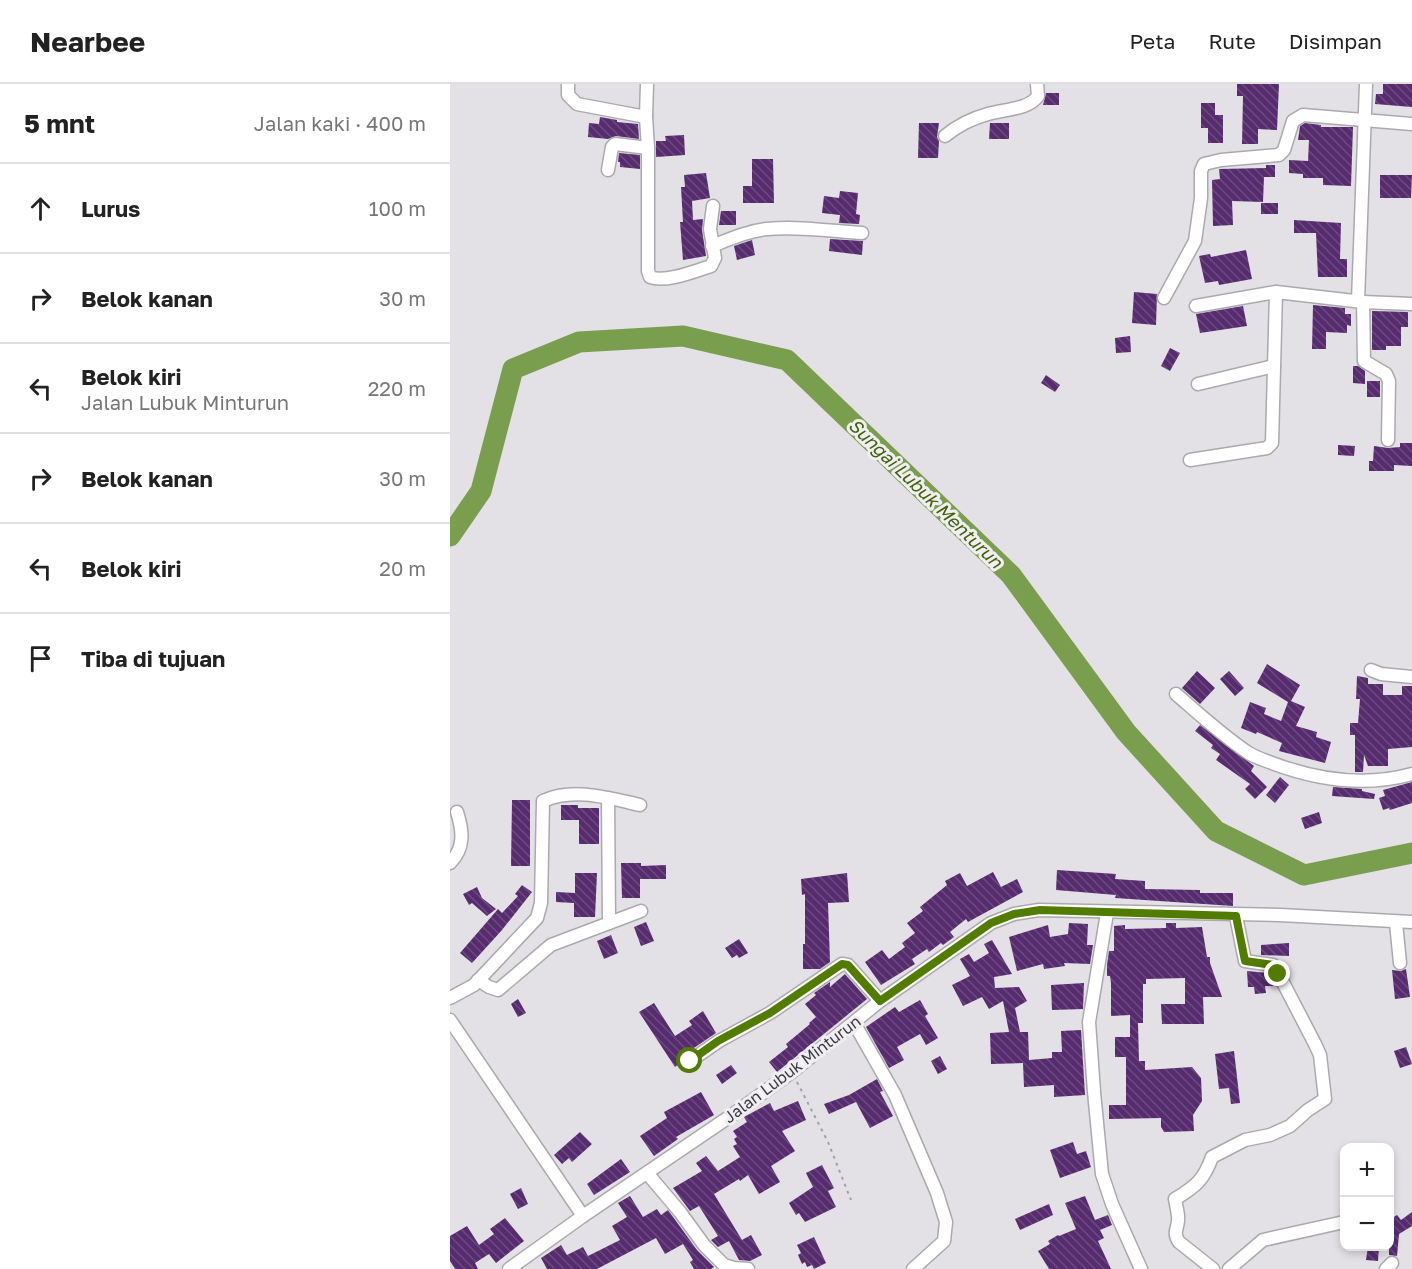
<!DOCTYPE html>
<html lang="id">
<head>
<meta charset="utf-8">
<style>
  body { margin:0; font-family:"Golos Text",sans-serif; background:#f2f2f2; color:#222 }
  .controls { position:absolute; right:18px; bottom:18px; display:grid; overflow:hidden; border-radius:12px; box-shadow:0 3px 9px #0003 }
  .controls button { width:54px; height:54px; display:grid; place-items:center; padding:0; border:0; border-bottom:2px solid #e0e0e0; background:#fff; color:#222; font:30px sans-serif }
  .stop { position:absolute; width:18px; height:18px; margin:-14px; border:4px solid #517c00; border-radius:50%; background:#fff }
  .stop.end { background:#517c00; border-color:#fff; box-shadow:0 2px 6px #0008 }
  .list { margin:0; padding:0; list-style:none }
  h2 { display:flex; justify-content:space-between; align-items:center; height:78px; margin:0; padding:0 24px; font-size:26px }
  h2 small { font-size:20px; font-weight:400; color:#767676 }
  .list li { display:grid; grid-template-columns:39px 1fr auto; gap:18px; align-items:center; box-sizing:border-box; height:90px; padding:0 24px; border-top:2px solid #e0e0e0 }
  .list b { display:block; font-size:22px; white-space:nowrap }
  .list p { margin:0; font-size:20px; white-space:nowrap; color:#767676 }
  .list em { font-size:20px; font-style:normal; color:#767676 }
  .icon { flex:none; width:33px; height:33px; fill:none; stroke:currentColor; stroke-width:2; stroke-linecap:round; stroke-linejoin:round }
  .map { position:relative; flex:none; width:962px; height:1185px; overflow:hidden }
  header { display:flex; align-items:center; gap:36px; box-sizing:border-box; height:84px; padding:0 30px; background:#fff; border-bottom:2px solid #e0e0e0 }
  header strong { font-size:28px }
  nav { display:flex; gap:33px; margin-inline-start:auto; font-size:21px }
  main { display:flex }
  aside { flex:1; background:#fff }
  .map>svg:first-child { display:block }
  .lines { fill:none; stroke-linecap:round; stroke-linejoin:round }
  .river { stroke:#799e4d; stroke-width:21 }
  .building { fill:url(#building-back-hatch) }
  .minor-casing { stroke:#aca9ae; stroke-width:15 }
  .path { stroke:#a3a1a6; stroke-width:2; stroke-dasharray:3 4.5; stroke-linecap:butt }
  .minor { stroke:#fff; stroke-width:12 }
  .route { stroke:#517c00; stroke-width:8 }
  .labels { text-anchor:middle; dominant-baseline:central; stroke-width:6; stroke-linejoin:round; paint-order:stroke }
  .street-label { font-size:16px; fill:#3c3b3d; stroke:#f0edf3 }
  .water-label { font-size:18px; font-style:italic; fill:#406206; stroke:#f0edf3 }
</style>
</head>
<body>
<header>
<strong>Nearbee</strong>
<nav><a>Peta</a><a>Rute</a><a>Disimpan</a></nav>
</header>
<main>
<aside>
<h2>5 mnt<small>Jalan kaki · 400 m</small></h2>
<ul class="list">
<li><svg class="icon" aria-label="ahead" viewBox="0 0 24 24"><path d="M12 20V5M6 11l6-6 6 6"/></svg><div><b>Lurus</b></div><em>100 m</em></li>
<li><svg class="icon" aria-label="right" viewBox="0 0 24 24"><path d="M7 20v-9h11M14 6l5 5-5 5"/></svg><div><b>Belok kanan</b></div><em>30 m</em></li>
<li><svg class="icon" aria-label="left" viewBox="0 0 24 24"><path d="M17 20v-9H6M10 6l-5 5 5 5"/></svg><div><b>Belok kiri</b><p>Jalan Lubuk Minturun</p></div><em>220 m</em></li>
<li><svg class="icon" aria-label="right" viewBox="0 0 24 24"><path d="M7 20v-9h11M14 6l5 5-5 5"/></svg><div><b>Belok kanan</b></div><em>30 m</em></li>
<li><svg class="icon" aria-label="left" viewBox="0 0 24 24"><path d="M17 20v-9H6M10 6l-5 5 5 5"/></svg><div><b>Belok kiri</b></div><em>20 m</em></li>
<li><svg class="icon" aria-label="arrive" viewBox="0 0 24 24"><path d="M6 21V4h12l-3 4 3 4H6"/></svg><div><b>Tiba di tujuan</b></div></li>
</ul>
</aside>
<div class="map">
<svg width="962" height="1185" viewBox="0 0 962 1185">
  <defs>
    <pattern id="building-back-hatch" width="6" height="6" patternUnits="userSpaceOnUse" patternTransform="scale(1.5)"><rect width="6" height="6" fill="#562c6f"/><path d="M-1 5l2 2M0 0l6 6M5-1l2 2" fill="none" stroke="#6c4a80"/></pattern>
  </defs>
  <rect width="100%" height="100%" fill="#e3e0e6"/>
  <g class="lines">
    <polyline class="river" points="0,452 31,407 63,285 129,258 233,252 337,276 561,491 676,648 766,747 854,791 962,769"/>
  </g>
  <g class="building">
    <polygon points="787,0 829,0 827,46 808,45 808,60 792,60 793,12 787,12"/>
    <polygon points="933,0 962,0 962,23 925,20 926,10 933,10"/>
    <polygon points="596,9 609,9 609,21 593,21"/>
    <polygon points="751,19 765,19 765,31 773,31 773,59 758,59 758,44 751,44"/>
    <polygon points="150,33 167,36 167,38 188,40 189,55 166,52 158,55 138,53 139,39 149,40"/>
    <polygon points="469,39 489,39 487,53 489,57 488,74 468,74"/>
    <polygon points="540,39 559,39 559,55 539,55"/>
    <polygon points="855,39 871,41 871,43 903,43 901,102 873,101 873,94 853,94 853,90 839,89 839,76 858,77 859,56 848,56 850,42"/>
    <polygon points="234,51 235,71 206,73 206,57 216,57 215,52"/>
    <polygon points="169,69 190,71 190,85 170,83 170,78 168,78"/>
    <polygon points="302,75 323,75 324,119 293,119 293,102 302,102"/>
    <polygon points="816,81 825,81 825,93 814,93 813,118 782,117 783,141 763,142 762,96 770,95 769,85 816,84"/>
    <polygon points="256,89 260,114 242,117 243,136 253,135 252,146 256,172 233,176 230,138 233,138 231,103 235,103 234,91"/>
    <polygon points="930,91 962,91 961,114 930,114"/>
    <polygon points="390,107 408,109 406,130 410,131 409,140 389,139 390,131 372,129 374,112 389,114"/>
    <rect x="811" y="119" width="17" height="11"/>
    <polygon points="271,127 286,127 286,141 269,141"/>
    <polygon points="844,136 891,139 890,175 897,175 897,193 868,193 866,149 844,149"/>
    <polygon points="380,155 413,157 412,171 379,167"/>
    <polygon points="302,156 305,171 287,176 284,162"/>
    <polygon points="796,166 802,195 769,201 768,197 755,199 749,172 760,170 761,173"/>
    <polygon points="684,208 707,210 706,241 682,239"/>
    <polygon points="863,221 895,224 895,230 901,230 901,242 897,241 897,249 876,248 876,265 862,265"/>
    <polygon points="793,222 797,242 750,249 746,230"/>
    <polygon points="922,227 958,228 958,243 951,243 951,262 936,262 936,266 922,266"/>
    <polygon points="680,252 681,268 666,269 665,254"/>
    <polygon points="720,264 730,269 720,287 711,282"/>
    <polygon points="903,282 908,282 915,287 915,300 903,299"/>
    <polygon points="596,291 610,301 605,308 591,299"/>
    <rect x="917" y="297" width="13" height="16"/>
    <polygon points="950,359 962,359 962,382 944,381 944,387 919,387 919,377 923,377 924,362 938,364 950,363"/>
    <polygon points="888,361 905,362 904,372 888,371"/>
    <polygon points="817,580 850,601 841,617 855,623 846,642 867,648 866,653 881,658 875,679 829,667 832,659 807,648 806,650 791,644 800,618 816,624 814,630 831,637 838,618 807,599"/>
    <polygon points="747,587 765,604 750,620 732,604"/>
    <polygon points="779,587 794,604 785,612 770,595"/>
    <polygon points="907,592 918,594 918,600 933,600 933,611 952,611 952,602 962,602 962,663 938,665 938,682 918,682 914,671 913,688 905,688 905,651 900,651 900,639 908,639 910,615 906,615"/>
    <polygon points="750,641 804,682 801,687 817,703 805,715 795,705 800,700 766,676 770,670 761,664 763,661 745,647"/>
    <polygon points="830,693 839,701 825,719 816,711"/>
    <polygon points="962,698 962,719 940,726 939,724 933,726 929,714 935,712 933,706"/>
    <polygon points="883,703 912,705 912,707 925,710 924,715 882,712"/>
    <polygon points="62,716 80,716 80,782 61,782"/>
    <polygon points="111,721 128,721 128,724 149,724 149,760 129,760 129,736 111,736"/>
    <polygon points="869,728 872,739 855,745 851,734"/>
    <polygon points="171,779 191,779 191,782 216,781 216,795 190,795 190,814 172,814"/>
    <polygon points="607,786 666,790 665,795 695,797 695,805 750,806 750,809 783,809 783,822 665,814 666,811 606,806"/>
    <polygon points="543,788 551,803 567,795 573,808 518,838 516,835 500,848 504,853 493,861 491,859 479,868 477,865 462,875 465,880 431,901 415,878 432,866 439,875 455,863 452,859 465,849 457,839 473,827 470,823 497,801 495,797 510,789 517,802"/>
    <polygon points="125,789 147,789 145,833 124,833 124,819 106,818 106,808 125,809"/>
    <polygon points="397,789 399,818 378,819 380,878 370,885 353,885 353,860 355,860 355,810 352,811 351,795"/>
    <polygon points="72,801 82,808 52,846 22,879 10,869 48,825 52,829 68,812 65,810"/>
    <polygon points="27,803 32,814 46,825 37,832 22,819 19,821 13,810"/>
    <polygon points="196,838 204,857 191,862 184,843"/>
    <polygon points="619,839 638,840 637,861 643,861 640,880 614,879 615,882 594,885 593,880 567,887 559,853 598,841 600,853 618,850"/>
    <polygon points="716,839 726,839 726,844 752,843 757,873 760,873 760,879 772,913 753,913 754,940 712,940 711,920 735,920 735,894 696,895 696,900 693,900 693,939 688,939 689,977 695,977 695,986 742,983 751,994 752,1017 743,1031 744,1047 714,1048 711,1043 711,1034 659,1035 659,1021 676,1021 676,973 665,973 665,953 680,953 680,931 661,932 661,899 660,892 657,892 657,881 659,867 664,867 664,842 675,841 675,845 716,844"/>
    <polygon points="161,851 168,869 154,875 147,857"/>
    <polygon points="289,855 298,869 289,874 287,871 282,874 275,864"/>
    <polygon points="542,856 562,890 544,893 545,904 569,903 577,917 565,924 570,948 578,948 579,976 602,974 602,968 612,968 611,947 631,946 635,1011 604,1013 604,1001 574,1003 573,979 541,980 540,949 559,948 553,917 539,925 532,913 513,922 502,901 520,892 510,875 519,870 524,878 539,869 534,860"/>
    <polygon points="839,859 839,872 811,871 811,861"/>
    <polygon points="956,885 960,913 945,915 942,886 951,887"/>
    <polygon points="797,887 819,889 824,902 815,902 816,909 805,910 804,903 798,903"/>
    <polygon points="395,890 417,915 327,988 319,978 338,963 336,960 360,940 359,939 366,933 355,920 366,911 364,909 380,898 380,903"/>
    <polygon points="634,899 633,925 602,926 601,901"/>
    <polygon points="68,915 76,929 68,933 61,920"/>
    <polygon points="470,916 478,930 475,932 488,954 476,961 470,950 447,963 454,976 439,984 416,943 445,923 449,928"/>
    <polygon points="204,919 225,952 242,941 239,937 253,927 266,949 235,970 232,978 225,983 189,928"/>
    <polygon points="956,963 962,980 950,984 944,967"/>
    <polygon points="784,967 790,1019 781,1020 779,1004 769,1005 765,970"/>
    <polygon points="490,972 497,985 488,990 481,977"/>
    <polygon points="281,981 287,989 272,1000 266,991"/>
    <polygon points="427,995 433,1007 430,1008 443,1032 420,1044 406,1018 379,1030 374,1020 399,1011"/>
    <polygon points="251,1008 264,1031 226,1053 228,1055 204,1072 190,1052 217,1034 214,1028"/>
    <polygon points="348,1017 356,1036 332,1047 345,1067 321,1082 330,1098 309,1110 298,1091 290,1097 289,1095 264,1110 292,1156 301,1151 312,1171 300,1177 289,1176 279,1157 268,1163 261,1156 268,1152 249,1122 240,1127 223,1104 252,1087 246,1079 256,1072 268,1087 290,1073 283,1062 287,1060 284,1055 287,1053 283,1047 297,1038 294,1033 320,1019 324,1027"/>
    <polygon points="130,1048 142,1060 122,1078 119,1074 112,1080 104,1071"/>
    <polygon points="623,1058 627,1070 636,1067 641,1083 610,1094 600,1066"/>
    <polygon points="171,1075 180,1088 144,1111 137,1100"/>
    <polygon points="372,1081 384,1104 378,1107 386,1123 355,1138 349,1129 346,1131 339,1119 363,1103 356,1089"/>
    <polygon points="71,1104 78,1120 68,1125 60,1110"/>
    <polygon points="180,1112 193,1133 207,1125 211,1131 218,1126 247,1166 264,1183 261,1185 244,1185 240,1178 243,1176 233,1160 215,1170 206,1154 147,1185 97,1185 91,1174 111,1161 117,1171 133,1163 138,1172 170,1156 162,1142 177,1133 168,1119"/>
    <polygon points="635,1112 645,1136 658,1131 662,1141 650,1146 654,1154 648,1157 661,1185 599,1185 588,1167 600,1160 598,1157 608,1151 609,1152 626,1145 615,1119"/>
    <polygon points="599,1120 603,1131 570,1146 565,1135"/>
    <polygon points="962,1128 962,1142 949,1150 947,1172 939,1171 939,1136 947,1131 951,1136"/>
    <polygon points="55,1134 74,1157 46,1179 39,1170 25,1179 28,1185 5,1185 0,1177 0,1152 17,1142 29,1161 44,1150 40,1145"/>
    <polygon points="364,1153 376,1179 364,1185 362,1181 357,1183 355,1178 352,1180 348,1171 351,1169 347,1161"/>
    <polygon points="918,1162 929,1162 928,1177 916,1176"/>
  </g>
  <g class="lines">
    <g class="minor-casing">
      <g id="minor">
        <polyline points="118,0 118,11 127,20 196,33 197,0"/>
        <path d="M196 33 198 64V187L200 193C216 199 245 187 261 182L265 174 260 145 263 122"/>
        <path d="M495 52C507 42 523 34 538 30 554 25 578 26 588 12L587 0"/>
        <polyline points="158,86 162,63 165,60 198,64"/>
        <path d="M262 162C280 155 298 147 317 145 348 142 381 147 412 149"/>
        <polyline points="714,214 745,157 751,114 751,87 754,80 771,76 829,71 834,66 843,37 853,31 962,40"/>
        <polyline points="908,217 916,0"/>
        <polyline points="746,222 826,208 913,218"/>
        <polyline points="748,300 824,282"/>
        <polyline points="938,356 939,297 936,290 914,277 913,218 962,220"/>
        <polyline points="740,376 817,364 822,359 826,208"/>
        <polyline points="921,586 931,590 962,593"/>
        <path d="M726 610C749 630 772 651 797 668 804 673 814 676 822 679 867 696 915 703 962 690"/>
        <polyline points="158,714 159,839"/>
        <path d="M0 779C15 764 13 747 7 728"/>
        <polyline points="657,829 639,938 644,1008 652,1090 662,1120 691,1185"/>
        <polyline points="946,839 950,879"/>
        <polyline points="28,896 39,903 48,906 101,861 191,827"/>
        <path d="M0 914 24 901 87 834 91 819 93 717C123 703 159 714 190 721"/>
        <polyline points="0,936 133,1132"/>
        <polyline points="404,939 445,1011 487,1109 496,1138 494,1157 463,1185"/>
        <polyline points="240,977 269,957 320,929 392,880 398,881 430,917"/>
        <polyline points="197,1089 230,1128 254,1161 274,1181 284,1184 298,1185"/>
        <polyline points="59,1185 133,1132 282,1031 342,988 430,917 541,839 564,830 589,826 830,831 962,838"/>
        <path d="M763 1185 729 1158C723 1149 727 1146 728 1137 729 1131 726 1122 725 1115 745 1103 754 1096 762 1073L795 1056 820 1051 840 1042 858 1026 875 1015 870 971 865 960 825 883 823 881 795 877 786 832"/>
        <polyline points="779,1185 813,1156 894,1138"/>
        <polyline points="936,1185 942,1179"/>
      </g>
    </g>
    <polyline class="path" points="347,998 378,1058 401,1116"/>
    <use href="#minor" class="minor"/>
  </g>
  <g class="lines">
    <polyline class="route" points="240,977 268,957 320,929 392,880 398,881 430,917 541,839 564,830 590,826 786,832 795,877 823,881 828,890"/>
  </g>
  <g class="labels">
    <g class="street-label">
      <text transform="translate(342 985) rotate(-37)">Jalan Lubuk Minturun</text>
    </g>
    <g class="water-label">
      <text transform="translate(476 409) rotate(44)">Sungai Lubuk Menturun</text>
    </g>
  </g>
</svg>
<div class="controls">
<button>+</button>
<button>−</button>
</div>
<div class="stop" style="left:240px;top:977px"></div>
<div class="stop end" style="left:828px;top:890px"></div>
</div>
</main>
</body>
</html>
